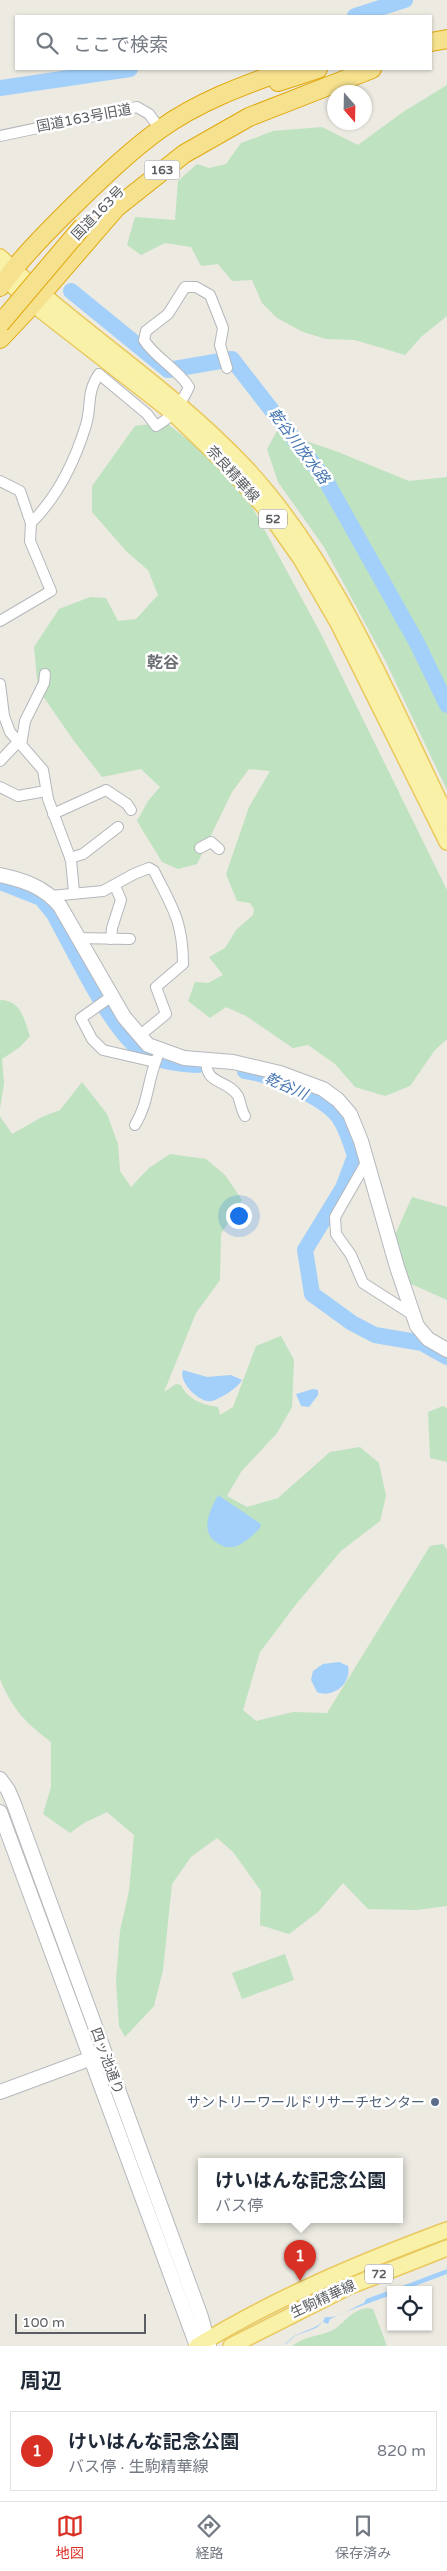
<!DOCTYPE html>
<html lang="ja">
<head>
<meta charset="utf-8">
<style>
  body { margin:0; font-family:"Varela Round","Noto Sans JP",sans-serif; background:#f2f2f3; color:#1f2937 }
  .controls { position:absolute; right:15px; bottom:15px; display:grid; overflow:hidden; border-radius:0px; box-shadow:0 1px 4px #0004 }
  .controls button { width:45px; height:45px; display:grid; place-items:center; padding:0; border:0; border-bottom:1px solid #e0e1e3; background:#fff; color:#1f2937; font:25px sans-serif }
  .compass { position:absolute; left:327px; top:85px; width:45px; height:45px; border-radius:50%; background:#fff; box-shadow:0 1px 4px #0004; rotate:160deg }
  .scale { position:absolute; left:15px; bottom:12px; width:131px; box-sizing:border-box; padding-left:5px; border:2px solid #5a5d61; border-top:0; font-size:14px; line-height:18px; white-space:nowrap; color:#5a5d61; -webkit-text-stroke:4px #fff; paint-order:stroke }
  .you { position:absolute; left:238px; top:1215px; width:18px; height:18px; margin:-12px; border:4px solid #fff; border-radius:50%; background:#1a73e8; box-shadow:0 0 0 8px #1a73e833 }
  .badge { display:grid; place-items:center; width:32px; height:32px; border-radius:50%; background:#d93025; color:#fff; font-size:16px; font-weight:700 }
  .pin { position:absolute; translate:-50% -41px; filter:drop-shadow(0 1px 2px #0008) }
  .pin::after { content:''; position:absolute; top:26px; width:18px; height:15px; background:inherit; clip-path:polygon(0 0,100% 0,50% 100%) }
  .popup { position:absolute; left:198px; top:2158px; width:205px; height:65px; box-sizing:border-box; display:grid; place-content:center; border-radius:0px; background:#fff; filter:drop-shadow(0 1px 4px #0005); font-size:16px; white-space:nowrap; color:#747a83 }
  .popup b { font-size:19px; color:#1f2937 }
  .popup::after { content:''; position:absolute; left:50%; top:100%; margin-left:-10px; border:10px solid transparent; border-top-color:#fff }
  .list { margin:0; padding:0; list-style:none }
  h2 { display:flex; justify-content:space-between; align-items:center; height:65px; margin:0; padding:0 20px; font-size:21px }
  h2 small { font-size:16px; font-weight:400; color:#747a83 }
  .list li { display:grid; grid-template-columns:32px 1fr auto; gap:15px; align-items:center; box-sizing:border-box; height:80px; margin:0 10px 10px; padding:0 10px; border:1px solid #e0e1e3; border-radius:0px }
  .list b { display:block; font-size:19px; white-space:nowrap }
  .list p { margin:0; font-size:16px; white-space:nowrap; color:#747a83 }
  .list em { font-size:16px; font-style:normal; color:#747a83 }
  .icon { flex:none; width:28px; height:28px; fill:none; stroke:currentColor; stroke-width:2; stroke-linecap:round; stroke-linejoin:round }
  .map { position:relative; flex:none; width:447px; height:2346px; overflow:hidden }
  .search { position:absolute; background:#fff; box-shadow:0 1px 4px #0004; left:15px; right:15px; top:15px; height:55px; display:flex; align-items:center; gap:12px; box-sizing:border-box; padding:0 18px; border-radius:0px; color:#747a83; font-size:19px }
  .sheet { height:155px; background:#fff }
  nav { display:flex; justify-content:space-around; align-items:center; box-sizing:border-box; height:70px; border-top:1px solid #e0e1e3; background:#fff; font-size:14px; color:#747a83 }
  nav a { display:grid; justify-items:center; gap:2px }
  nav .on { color:#d93025 }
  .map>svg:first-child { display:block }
  .green { fill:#bfe2c0 }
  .water { fill:#a3d0fa }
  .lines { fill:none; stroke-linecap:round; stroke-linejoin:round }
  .river { stroke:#a3d0fa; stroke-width:16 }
  .street-casing { stroke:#b4b7bb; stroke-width:12 }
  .secondary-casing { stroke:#b5b8bd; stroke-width:16 }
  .primary-casing { stroke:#e9c85d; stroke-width:18 }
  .highway-casing { stroke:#e0a80d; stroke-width:20 }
  .street { stroke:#fff; stroke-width:10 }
  .secondary { stroke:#fff; stroke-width:14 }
  .primary { stroke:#faf1a8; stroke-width:15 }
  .highway { stroke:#f6e18e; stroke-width:18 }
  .highway-bridge-casing { stroke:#e0a80d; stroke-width:20; stroke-linecap:butt }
  .highway-bridge { stroke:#f6e18e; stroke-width:18 }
  .service-dot { fill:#5c6f8a; stroke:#fff; stroke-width:2 }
  .labels { text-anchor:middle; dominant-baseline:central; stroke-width:5; stroke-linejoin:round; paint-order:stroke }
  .shield { fill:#fff; stroke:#8c8e90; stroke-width:1 }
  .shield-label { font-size:12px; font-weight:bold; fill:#5a5d61 }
  .street-label { font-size:14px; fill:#5a5d61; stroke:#fff }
  .service-label { font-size:14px; fill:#4e5e75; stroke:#fff; text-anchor:end }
  .water-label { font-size:15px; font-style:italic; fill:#4576b2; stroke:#fff }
  .quarter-label { font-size:16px; font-weight:bold; fill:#6b6f73; stroke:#fff }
</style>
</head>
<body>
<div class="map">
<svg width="447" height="2346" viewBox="0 0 447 2346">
  <rect width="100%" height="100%" fill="#eceae1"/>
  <g class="green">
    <polygon points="447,85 447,316 421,337 405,355 355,340 326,339 303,332 277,318 262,303 252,280 232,281 218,264 201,266 191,247 165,243 141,255 127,245 135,217 175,220 178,181 197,164 209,168 226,164 241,143 273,131 322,127 358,145 403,112"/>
    <polygon points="165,422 218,463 244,492 321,634 447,890 447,1039 435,1050 410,1086 385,1096 355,1087 335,1064 308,1045 293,1048 246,1016 226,1007 210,1018 188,1001 195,982 208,983 223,975 209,957 225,948 236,930 253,915 254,909 250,903 237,901 226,874 249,807 270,771 249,769 232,792 197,864 178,869 162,862 137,821 148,801 160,787 141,769 102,777 74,741 38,689 34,647 59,609 90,597 106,598 118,621 136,619 158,595 148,570 127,552 92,512 92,486 135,426"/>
    <polygon points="277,431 338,452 409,481 447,477 447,790 385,660 324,547 278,482 267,449"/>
    <path d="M0 1000C21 1000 24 1019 30 1036L20 1047 2 1059 4 1083 0 1109Z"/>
    <path d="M82 1082 107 1114 118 1144 120 1171 131 1187 149 1168 170 1154 206 1159 225 1175 242 1200 221 1234 220 1280 196 1313 164 1392 176 1384 181 1385C188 1400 203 1405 218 1407L220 1415 233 1407 256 1346 281 1336 294 1360 292 1407 277 1433 241 1472 227 1496 247 1507 278 1498 330 1452 360 1447 379 1463 386 1496 380 1521 341 1551 297 1603 260 1652 243 1710 256 1721 293 1712 327 1713 430 1546 443 1544 447 1550V1906L416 1910 368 1909 343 1883 318 1912 289 1934 260 1925 261 1891 233 1852 217 1838 191 1857 172 1884 163 1970 154 2006 125 2037 119 2026 116 1981 120 1931 129 1891 134 1835 107 1812 84 1823 70 1833 43 1814 51 1787V1742C26 1723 12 1709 0 1679V1116L12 1134 42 1117 60 1110Z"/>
    <polygon points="412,1197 447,1207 447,1300 409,1283 395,1235"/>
    <polygon points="443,1406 447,1408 447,1462 430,1458 428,1412"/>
    <polygon points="285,1954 294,1980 242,1999 232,1973"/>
    <path d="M367 2308 373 2309 387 2346H292C303 2337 319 2336 331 2331 344 2325 349 2311 367 2308Z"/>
  </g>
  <g class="water">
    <path d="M183 1370 207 1377 231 1375 242 1380C239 1387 220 1399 212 1401 200 1404 178 1382 183 1370Z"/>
    <polygon points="313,1389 318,1390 318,1395 309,1407 301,1406 296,1394"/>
    <path d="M218 1495 261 1524 260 1528C254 1534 247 1541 239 1545 234 1548 226 1548 221 1545 198 1534 209 1512 218 1495Z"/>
    <path d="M339 1662 348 1666C352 1683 333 1699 317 1692L311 1680 313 1671 323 1664Z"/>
    <polygon points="447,2269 447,2274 404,2290 392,2290"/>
    <path d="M391 2290V2295C369 2303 352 2309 330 2319L328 2324 323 2322 316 2328 295 2336 286 2344 270 2346 285 2344 294 2336 315 2327 323 2322 325 2317C340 2319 350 2308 364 2303L366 2299Z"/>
  </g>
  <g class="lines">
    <g class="river">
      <polyline points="355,16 405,0"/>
      <polyline points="0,88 130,69"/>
      <polyline points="71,291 168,370 232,359 325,479 417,643 447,705"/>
      <path d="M0 882 41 898 54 914C74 950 111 1031 143 1052 159 1062 180 1064 198 1065"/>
      <path d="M245 1071C270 1074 322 1096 338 1116 346 1127 351 1143 355 1156L343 1188 305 1250 312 1294 352 1323 375 1335 422 1343 447 1357"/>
    </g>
    <g class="street-casing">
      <g id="street">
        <polyline points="0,136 137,107 149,114 160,129"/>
        <polyline points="0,481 20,491 31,523 30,541 51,591 0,621"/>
        <path d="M31 523C57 497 75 461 86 425 92 405 86 393 99 374L147 414 156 426C172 418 182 402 189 387 177 368 155 358 144 340L146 331 168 314 185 287H196L210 295 223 328 220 345 227 368"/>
        <polyline points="0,684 4,716 10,732 43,770 48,799 71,860 74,892"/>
        <polyline points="21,745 25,721 44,683 45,674"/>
        <polyline points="0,761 18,742"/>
        <polyline points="0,787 18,796 46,791"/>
        <polyline points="53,814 106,790 127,804 131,810"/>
        <polyline points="200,848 211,842 219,849"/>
        <polyline points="70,858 83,854 118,827"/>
        <path d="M51 896 103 891 134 874 149 868 154 871C172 907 183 921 183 964L156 987 166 1014 139 1036"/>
        <polyline points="77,938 130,939"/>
        <polyline points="111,939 112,928 121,900 115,886"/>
        <polyline points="112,996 81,1018 92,1039 103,1050 155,1062"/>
        <path d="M207 1059C203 1085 228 1079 238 1096 241 1103 241 1110 245 1116"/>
        <path d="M135 1125C149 1102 147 1082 157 1058"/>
        <polyline points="367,1161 335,1217 336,1234 351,1255 363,1283 413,1315"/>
      </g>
    </g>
    <g class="secondary-casing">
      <g id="secondary">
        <path d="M0 875C24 880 44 887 60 906L124 1017 148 1045 184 1058 233 1062 280 1073 323 1089 338 1100 350 1114 361 1141 397 1267 417 1326 428 1339 447 1350"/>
        <polyline points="0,1779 8,1790 14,1804 201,2317 209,2346"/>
        <polyline points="0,1812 197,2346"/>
        <polyline points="0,2092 100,2055"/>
      </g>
    </g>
    <g class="primary-casing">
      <g id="primary">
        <path d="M0 257C79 331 172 389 246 468 336 565 389 699 447 817"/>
        <polyline points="0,274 33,304 173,413 227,465 266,509 301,559 338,623 447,842"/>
        <path d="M197 2346C275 2298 361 2262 447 2230"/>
        <polyline points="231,2346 348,2287 447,2248"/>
      </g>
    </g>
    <g class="highway-casing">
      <g id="highway">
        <polyline points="431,42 447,39"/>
        <polyline points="278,82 318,69"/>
        <path d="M0 287C20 259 44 235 68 211 97 183 126 154 159 130 197 102 244 85 289 69"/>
        <polyline points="0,339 33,304 116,208 184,154 249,117 372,69"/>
      </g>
    </g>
    <use href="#street" class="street"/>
    <use href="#secondary" class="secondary"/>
    <use href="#primary" class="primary"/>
    <use href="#highway" class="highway"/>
    <g class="highway-bridge-casing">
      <polyline id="highway-bridge" points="0,324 83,226"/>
    </g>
    <use href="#highway-bridge" class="highway-bridge"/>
  </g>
  <circle class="service-dot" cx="435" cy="2102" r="5"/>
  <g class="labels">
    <g class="shield">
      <rect x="144.5" y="160.5" width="35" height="19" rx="4"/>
      <rect x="259" y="509.5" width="28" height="19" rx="4"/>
      <rect x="365" y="2264.5" width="28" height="19" rx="4"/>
    </g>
    <g class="shield-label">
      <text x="162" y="170">163</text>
      <text x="273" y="519">52</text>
      <text x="379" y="2274">72</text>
    </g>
    <g class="street-label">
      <text transform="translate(84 118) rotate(-11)">国道163号旧道</text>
      <text transform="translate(98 213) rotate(-46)">国道163号</text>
      <text transform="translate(233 474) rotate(48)">奈良精華線</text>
      <text transform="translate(107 2061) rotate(70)">四ッ池通り</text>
      <text transform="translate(323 2299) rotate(-25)">生駒精華線</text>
    </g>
    <g class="service-label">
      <text x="425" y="2102">サントリーワールドリサーチセンター</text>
    </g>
    <g class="water-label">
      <text transform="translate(299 446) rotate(53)">乾谷川放水路</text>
      <text transform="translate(286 1086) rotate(24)">乾谷川</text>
    </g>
    <g class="quarter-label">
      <text x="163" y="663">乾谷</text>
    </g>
  </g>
</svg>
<div class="controls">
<button><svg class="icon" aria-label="locate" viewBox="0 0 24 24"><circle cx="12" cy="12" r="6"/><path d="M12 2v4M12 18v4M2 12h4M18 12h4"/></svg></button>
</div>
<svg class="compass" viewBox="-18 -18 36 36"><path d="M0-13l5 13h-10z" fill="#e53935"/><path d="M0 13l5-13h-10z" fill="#747a83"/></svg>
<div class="scale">100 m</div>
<div class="you"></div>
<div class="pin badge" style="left:300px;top:2281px">1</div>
<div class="popup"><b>けいはんな記念公園</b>バス停</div>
<div class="search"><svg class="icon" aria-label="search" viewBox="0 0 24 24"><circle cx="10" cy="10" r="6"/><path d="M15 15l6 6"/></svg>ここで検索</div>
</div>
<section class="sheet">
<h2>周辺<small></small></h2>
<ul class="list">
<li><span class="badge">1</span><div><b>けいはんな記念公園</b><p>バス停 · 生駒精華線</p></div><em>820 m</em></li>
</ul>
</section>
<nav>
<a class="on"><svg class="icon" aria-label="map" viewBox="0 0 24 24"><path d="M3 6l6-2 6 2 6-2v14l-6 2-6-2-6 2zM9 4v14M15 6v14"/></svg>地図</a>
<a><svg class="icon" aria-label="directions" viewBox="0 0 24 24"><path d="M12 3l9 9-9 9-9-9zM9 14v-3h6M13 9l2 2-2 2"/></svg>経路</a>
<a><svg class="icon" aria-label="saved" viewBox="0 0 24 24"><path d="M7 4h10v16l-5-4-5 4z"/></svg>保存済み</a>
</nav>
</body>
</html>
